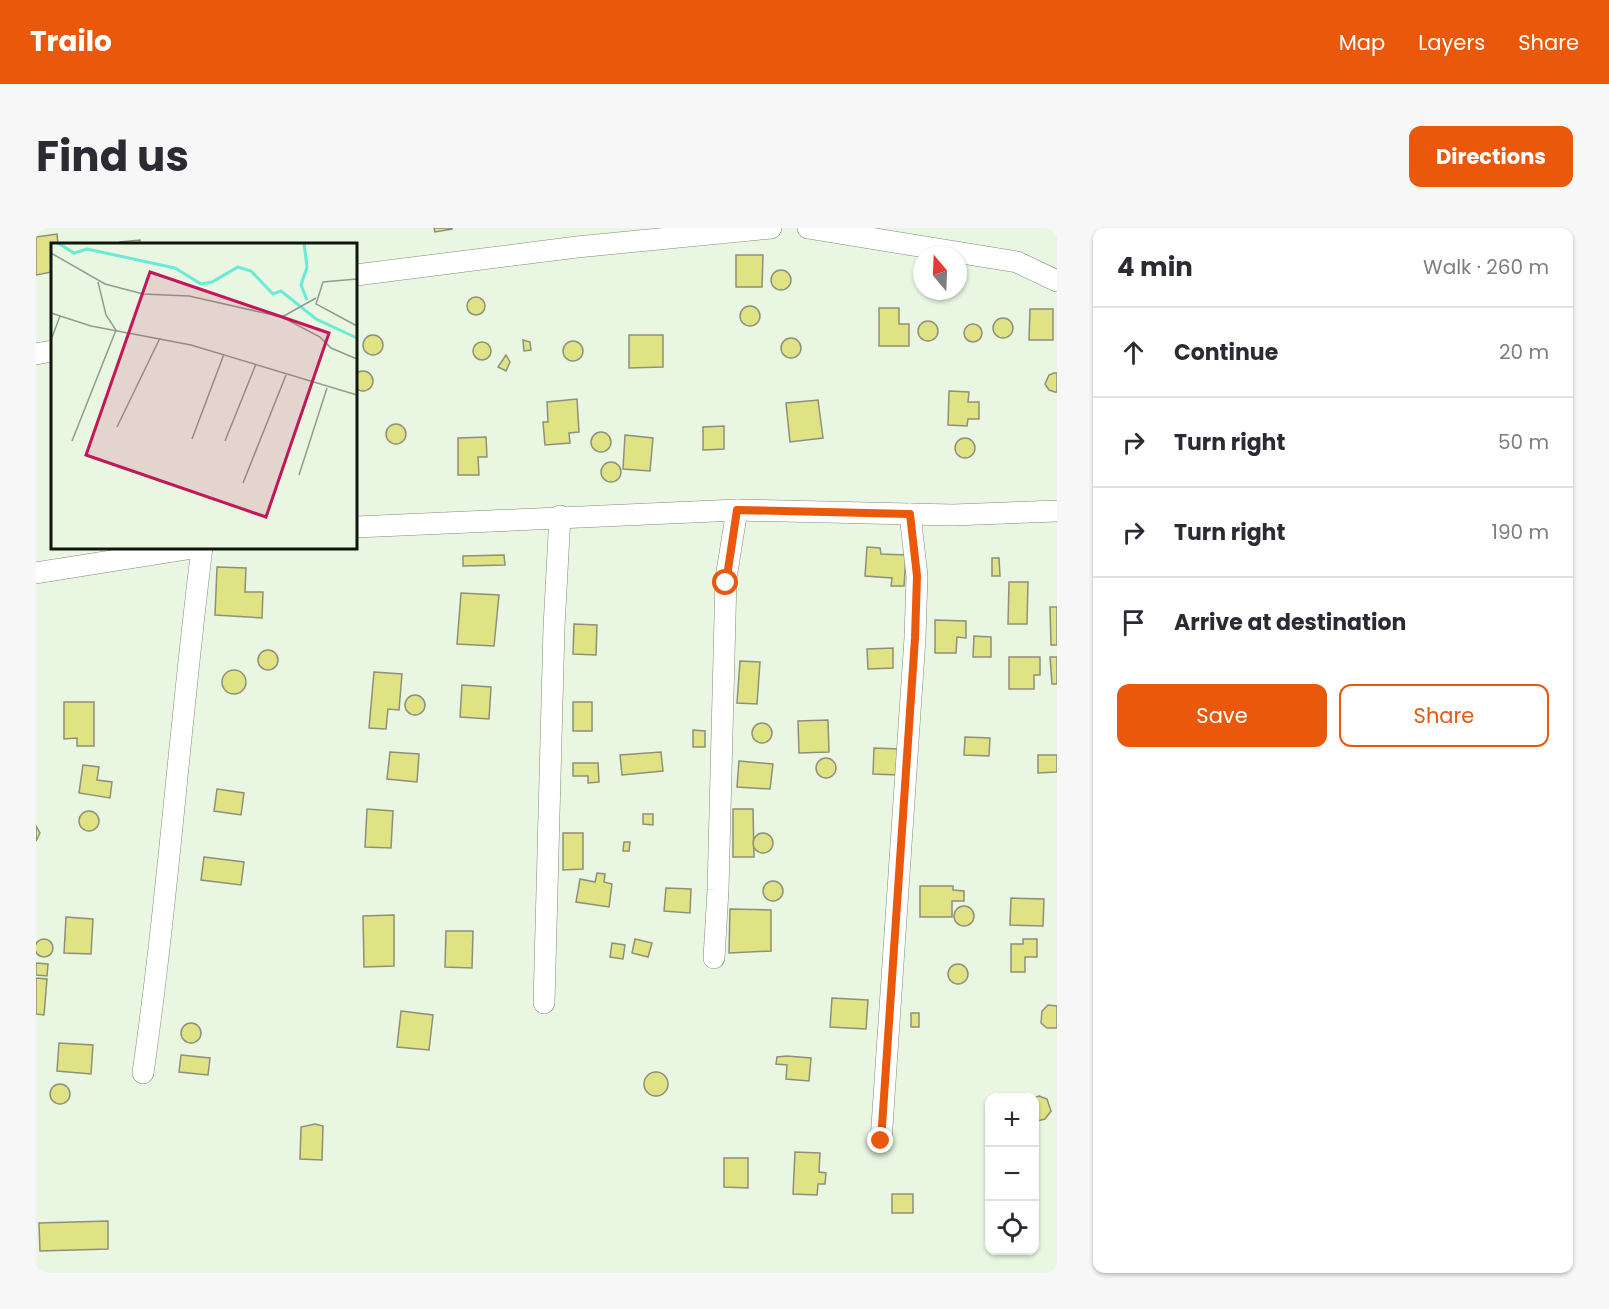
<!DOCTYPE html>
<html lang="en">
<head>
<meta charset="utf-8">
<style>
  body { margin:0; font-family:Poppins,sans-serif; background:#f7f7f7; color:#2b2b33 }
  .controls { position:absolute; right:18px; bottom:18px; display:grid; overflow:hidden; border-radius:12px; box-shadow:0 2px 4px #0004 }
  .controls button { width:54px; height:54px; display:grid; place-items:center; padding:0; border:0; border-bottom:2px solid #e1e1e2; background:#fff; color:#2b2b33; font:30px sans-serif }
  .compass { position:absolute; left:877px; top:18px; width:54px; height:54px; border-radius:50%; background:#fff; box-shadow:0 2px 4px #0004; rotate:341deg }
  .stop { position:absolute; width:18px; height:18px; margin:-14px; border:4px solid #ea580c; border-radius:50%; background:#fff }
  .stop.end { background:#ea580c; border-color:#fff; box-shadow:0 2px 6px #0008 }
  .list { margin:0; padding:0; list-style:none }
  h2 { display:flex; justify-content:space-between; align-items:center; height:78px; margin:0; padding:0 24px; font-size:26px }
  h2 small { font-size:20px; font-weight:400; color:#7c7c81 }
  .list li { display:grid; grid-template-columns:39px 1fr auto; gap:18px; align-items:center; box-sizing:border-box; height:90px; padding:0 24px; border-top:2px solid #e1e1e2 }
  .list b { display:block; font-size:22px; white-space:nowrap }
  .list em { font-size:20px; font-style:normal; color:#7c7c81 }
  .actions { display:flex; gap:12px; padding:18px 24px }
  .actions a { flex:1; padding:14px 0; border:2px solid #ea580c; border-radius:12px; text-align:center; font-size:21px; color:#ea580c }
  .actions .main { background:#ea580c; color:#fff }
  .icon { flex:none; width:33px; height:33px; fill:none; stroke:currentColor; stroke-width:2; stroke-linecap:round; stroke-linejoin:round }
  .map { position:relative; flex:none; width:1021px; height:1045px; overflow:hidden; border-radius:12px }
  header { display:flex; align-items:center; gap:36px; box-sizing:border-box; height:84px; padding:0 30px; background:#ea580c; color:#fff }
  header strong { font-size:28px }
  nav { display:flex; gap:33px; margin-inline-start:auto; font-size:21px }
  .intro { display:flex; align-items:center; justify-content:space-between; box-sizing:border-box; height:144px; padding:0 36px }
  h1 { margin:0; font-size:42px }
  .button { padding:15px 27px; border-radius:12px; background:#ea580c; color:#fff; font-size:21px; font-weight:700 }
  main { display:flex; gap:36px; padding:0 36px }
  aside { flex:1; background:#fff; border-radius:12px; box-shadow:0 2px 4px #0004 }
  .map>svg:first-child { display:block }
  .building { fill:#e0e383; stroke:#8e907b; stroke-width:1.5 }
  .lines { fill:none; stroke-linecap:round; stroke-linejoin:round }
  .street-casing { stroke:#808b79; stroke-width:22 }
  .street { stroke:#fff; stroke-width:21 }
  .route { stroke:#ea580c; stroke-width:8 }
  .inset-river { fill:none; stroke:#6aebd5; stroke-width:3 }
  .inset-road { fill:none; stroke:#929c8d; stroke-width:1.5 }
  .view { fill:#c2185b; fill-opacity:0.15; stroke:#c2185b; stroke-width:3 }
  .inset-edge { fill:none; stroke:#10150e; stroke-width:3 }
</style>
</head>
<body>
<header>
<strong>Trailo</strong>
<nav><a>Map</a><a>Layers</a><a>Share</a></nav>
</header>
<div class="intro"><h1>Find us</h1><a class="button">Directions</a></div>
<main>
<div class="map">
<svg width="1021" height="1045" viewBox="0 0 1021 1045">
  <rect width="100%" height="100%" fill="#e9f6e2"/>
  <g class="building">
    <polygon points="398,0 416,0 416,1 399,4"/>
    <polygon points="21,6 22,16 16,16 16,44 0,47 0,9"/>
    <polygon points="104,12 104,16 84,16 84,14"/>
    <polygon points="700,27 727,27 726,59 700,59"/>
    <circle cx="745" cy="52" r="10"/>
    <circle cx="440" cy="78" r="9"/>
    <circle cx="714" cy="88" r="10"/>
    <polygon points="843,80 863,80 863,96 873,96 873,118 843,118"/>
    <polygon points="994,81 1017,81 1017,112 993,112"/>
    <circle cx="967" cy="100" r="10"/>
    <circle cx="892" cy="103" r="10"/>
    <circle cx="937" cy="105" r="9"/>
    <polygon points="593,107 627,107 627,139 593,140"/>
    <circle cx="337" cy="117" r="10"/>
    <circle cx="755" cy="120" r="10"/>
    <polygon points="487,112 494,114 495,122 488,123"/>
    <circle cx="537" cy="123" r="10"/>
    <circle cx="446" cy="123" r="9"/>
    <polygon points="470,127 474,134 470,143 462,139"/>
    <circle cx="327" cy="153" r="10"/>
    <polygon points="1018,145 1021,145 1021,164 1019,164 1013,162 1009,156 1013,147"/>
    <polygon points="913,163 933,164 932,174 943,174 943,191 932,191 931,198 912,197"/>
    <polygon points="541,171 543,204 533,205 534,215 509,217 507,194 512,194 511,174"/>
    <polygon points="782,172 787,210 754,214 750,175"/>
    <circle cx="360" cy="206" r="10"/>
    <polygon points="688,198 688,221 667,222 667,199"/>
    <circle cx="565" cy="214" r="10"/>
    <polygon points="589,207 617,210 614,243 587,241"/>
    <polygon points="450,209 451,229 442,229 443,247 422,247 422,210"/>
    <circle cx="929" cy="220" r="10"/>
    <circle cx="575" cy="244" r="10"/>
    <polygon points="831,319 844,320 845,326 870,327 868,358 855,358 856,350 829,348"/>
    <polygon points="468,327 469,337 427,338 427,328"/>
    <polygon points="956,330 963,330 964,348 956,348"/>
    <polygon points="181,339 210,340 209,364 227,364 226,390 179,387"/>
    <polygon points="973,354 992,354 991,396 972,396"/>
    <polygon points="425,365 463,367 458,418 421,416"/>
    <polygon points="1014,379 1021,379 1021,417 1015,417"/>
    <polygon points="899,392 930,393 930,410 921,409 920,425 899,425"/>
    <polygon points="538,396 561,397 560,427 537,426"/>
    <polygon points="938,408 955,409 955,429 937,429"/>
    <polygon points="857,420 857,440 832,441 831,421"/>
    <circle cx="232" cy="432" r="10"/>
    <polygon points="973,429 1004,429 1004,447 998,447 998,461 973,461"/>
    <polygon points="1014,429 1021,429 1021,456 1016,456"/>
    <polygon points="704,433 724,434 721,476 701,475"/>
    <circle cx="198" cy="454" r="12"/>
    <polygon points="338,444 366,446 363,482 352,481 350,501 333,500"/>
    <polygon points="426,457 455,459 453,491 424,489"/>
    <circle cx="379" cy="477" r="10"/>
    <polygon points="28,474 58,474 58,518 41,518 41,510 28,511"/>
    <rect x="537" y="474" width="19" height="29"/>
    <polygon points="792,492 793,524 763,525 762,493"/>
    <circle cx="726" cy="505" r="10"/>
    <polygon points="657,502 669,503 669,519 657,519"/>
    <polygon points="929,509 954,510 953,528 928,527"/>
    <polygon points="838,520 864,521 863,547 837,546"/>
    <polygon points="354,524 383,526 381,554 351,551"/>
    <polygon points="625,524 627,543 586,547 584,527"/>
    <polygon points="1002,527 1021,527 1021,544 1002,545"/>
    <circle cx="790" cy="540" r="10"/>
    <polygon points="703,533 737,536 734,561 701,559"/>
    <polygon points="537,535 562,535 563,554 552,555 552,548 537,548"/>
    <polygon points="47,537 63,539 61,552 76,554 74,570 43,565"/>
    <polygon points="181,561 208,565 205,587 178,583"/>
    <polygon points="331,581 357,583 355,620 329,619"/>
    <polygon points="697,581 717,581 718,629 697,629"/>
    <circle cx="53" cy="593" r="10"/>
    <polygon points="607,586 617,586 617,597 607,596"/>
    <polygon points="0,598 4,605 0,613"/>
    <polygon points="527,605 547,605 547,641 527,642"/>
    <circle cx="727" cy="615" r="10"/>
    <polygon points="588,614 594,614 593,623 587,623"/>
    <polygon points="168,629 208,634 205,657 165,652"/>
    <polygon points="561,645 569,646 568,654 576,656 573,679 540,674 544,651 559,654"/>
    <circle cx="737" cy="663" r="10"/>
    <polygon points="884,658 917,658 917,662 928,663 928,673 916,673 916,689 884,689"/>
    <polygon points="630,660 655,661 654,685 628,683"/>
    <polygon points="975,670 1008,671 1007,698 974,697"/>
    <circle cx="928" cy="688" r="10"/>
    <polygon points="694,681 735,682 735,723 693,725"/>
    <polygon points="358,687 358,738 328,739 327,688"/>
    <polygon points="30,689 57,691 55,726 28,725"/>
    <polygon points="410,703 437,703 436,740 409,739"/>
    <circle cx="8" cy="720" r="9"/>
    <polygon points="599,711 616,715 612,729 596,725"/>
    <polygon points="987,711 1001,711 1001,729 989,729 989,744 975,744 975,716 987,716"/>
    <polygon points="576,715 589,717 587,731 574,729"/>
    <polygon points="0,735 12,736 11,748 0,747"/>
    <circle cx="922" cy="746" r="10"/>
    <polygon points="0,750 11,751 8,787 0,786"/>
    <polygon points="796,770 832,772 830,801 794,799"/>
    <polygon points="1012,777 1021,778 1021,800 1011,800 1005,795 1006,783"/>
    <polygon points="365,783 397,787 393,822 361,819"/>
    <rect x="875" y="785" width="8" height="14"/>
    <circle cx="155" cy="805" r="10"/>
    <polygon points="23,815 57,817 55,846 21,843"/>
    <polygon points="145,827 174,830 172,847 143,844"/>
    <polygon points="751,828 775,830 773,853 750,851 751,837 740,836 741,829"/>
    <circle cx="620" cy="856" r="12"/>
    <circle cx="24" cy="866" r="10"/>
    <polygon points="1003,868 1011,871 1015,883 1009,891 1001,893 999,892 997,870"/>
    <polygon points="279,896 287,898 286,932 264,931 265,899"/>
    <polygon points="759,924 784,925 783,944 790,945 789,956 782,956 781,967 757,966"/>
    <polygon points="688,930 712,930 712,960 688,959"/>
    <rect x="856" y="966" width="21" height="19"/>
    <polygon points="72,993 72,1021 4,1023 3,995"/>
  </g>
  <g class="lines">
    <g class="street-casing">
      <g id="street">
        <polyline points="772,0 981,34 1021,53"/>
        <polyline points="320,47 541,19 735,0"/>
        <polyline points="0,126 16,123"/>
        <polyline points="320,299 701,282 917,287 1021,283"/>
        <polyline points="0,345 157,320"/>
        <polyline points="678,730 682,662 690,350 701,282"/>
        <polyline points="508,775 518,399 524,288"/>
        <path d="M107 845C132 671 144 495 166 320"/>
        <polyline points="845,913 879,410 881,348 874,286"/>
      </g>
    </g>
    <use href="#street" class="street"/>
  </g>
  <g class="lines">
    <polyline class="route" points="690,355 701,282 874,286 881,348 879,410 845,913"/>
  </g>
  <g transform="translate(15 15)">
    <rect width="306" height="306" fill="#e9f6e2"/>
    <path class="inset-river" d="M7 0 23 10 36 6 124 25M253 0 256 24 250 42 256 57M124 25 150 41 161 39 187 24 200 28 222 51 230 48 265 76 306 95"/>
    <path class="inset-road" d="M0 10 54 41 92 51 138 53 231 74 269 94 280 105 306 116M306 36 272 39 265 61 306 83M0 70 40 83 140 102 306 152M231 74 265 55M0 97 9 73M66 184 109 95M141 196 173 111M21 198 65 87 55 72 47 39M174 198 205 121M248 232 276 145M192 240 235 132"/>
    <path class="view" d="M99 29 278 90 215 274 35 212Z"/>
    <rect width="306" height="306" class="inset-edge"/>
  </g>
</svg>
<div class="controls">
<button>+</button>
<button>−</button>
<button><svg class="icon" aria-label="locate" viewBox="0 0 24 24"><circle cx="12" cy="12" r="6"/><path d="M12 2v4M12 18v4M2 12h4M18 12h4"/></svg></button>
</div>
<svg class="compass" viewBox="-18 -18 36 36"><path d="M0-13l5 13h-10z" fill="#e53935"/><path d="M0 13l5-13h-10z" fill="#7c7c81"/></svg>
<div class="stop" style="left:690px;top:355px"></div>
<div class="stop end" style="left:845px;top:913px"></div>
</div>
<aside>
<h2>4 min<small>Walk · 260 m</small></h2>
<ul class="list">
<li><svg class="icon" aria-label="ahead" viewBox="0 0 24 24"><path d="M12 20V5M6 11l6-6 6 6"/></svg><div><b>Continue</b></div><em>20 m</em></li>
<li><svg class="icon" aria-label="right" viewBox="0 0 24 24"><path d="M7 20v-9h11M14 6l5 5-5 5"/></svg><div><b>Turn right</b></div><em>50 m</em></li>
<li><svg class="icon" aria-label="right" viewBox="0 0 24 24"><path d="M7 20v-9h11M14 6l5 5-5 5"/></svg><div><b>Turn right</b></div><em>190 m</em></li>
<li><svg class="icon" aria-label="arrive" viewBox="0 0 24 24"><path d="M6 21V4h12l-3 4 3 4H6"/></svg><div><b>Arrive at destination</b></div></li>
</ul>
<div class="actions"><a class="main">Save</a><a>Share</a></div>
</aside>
</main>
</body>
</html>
